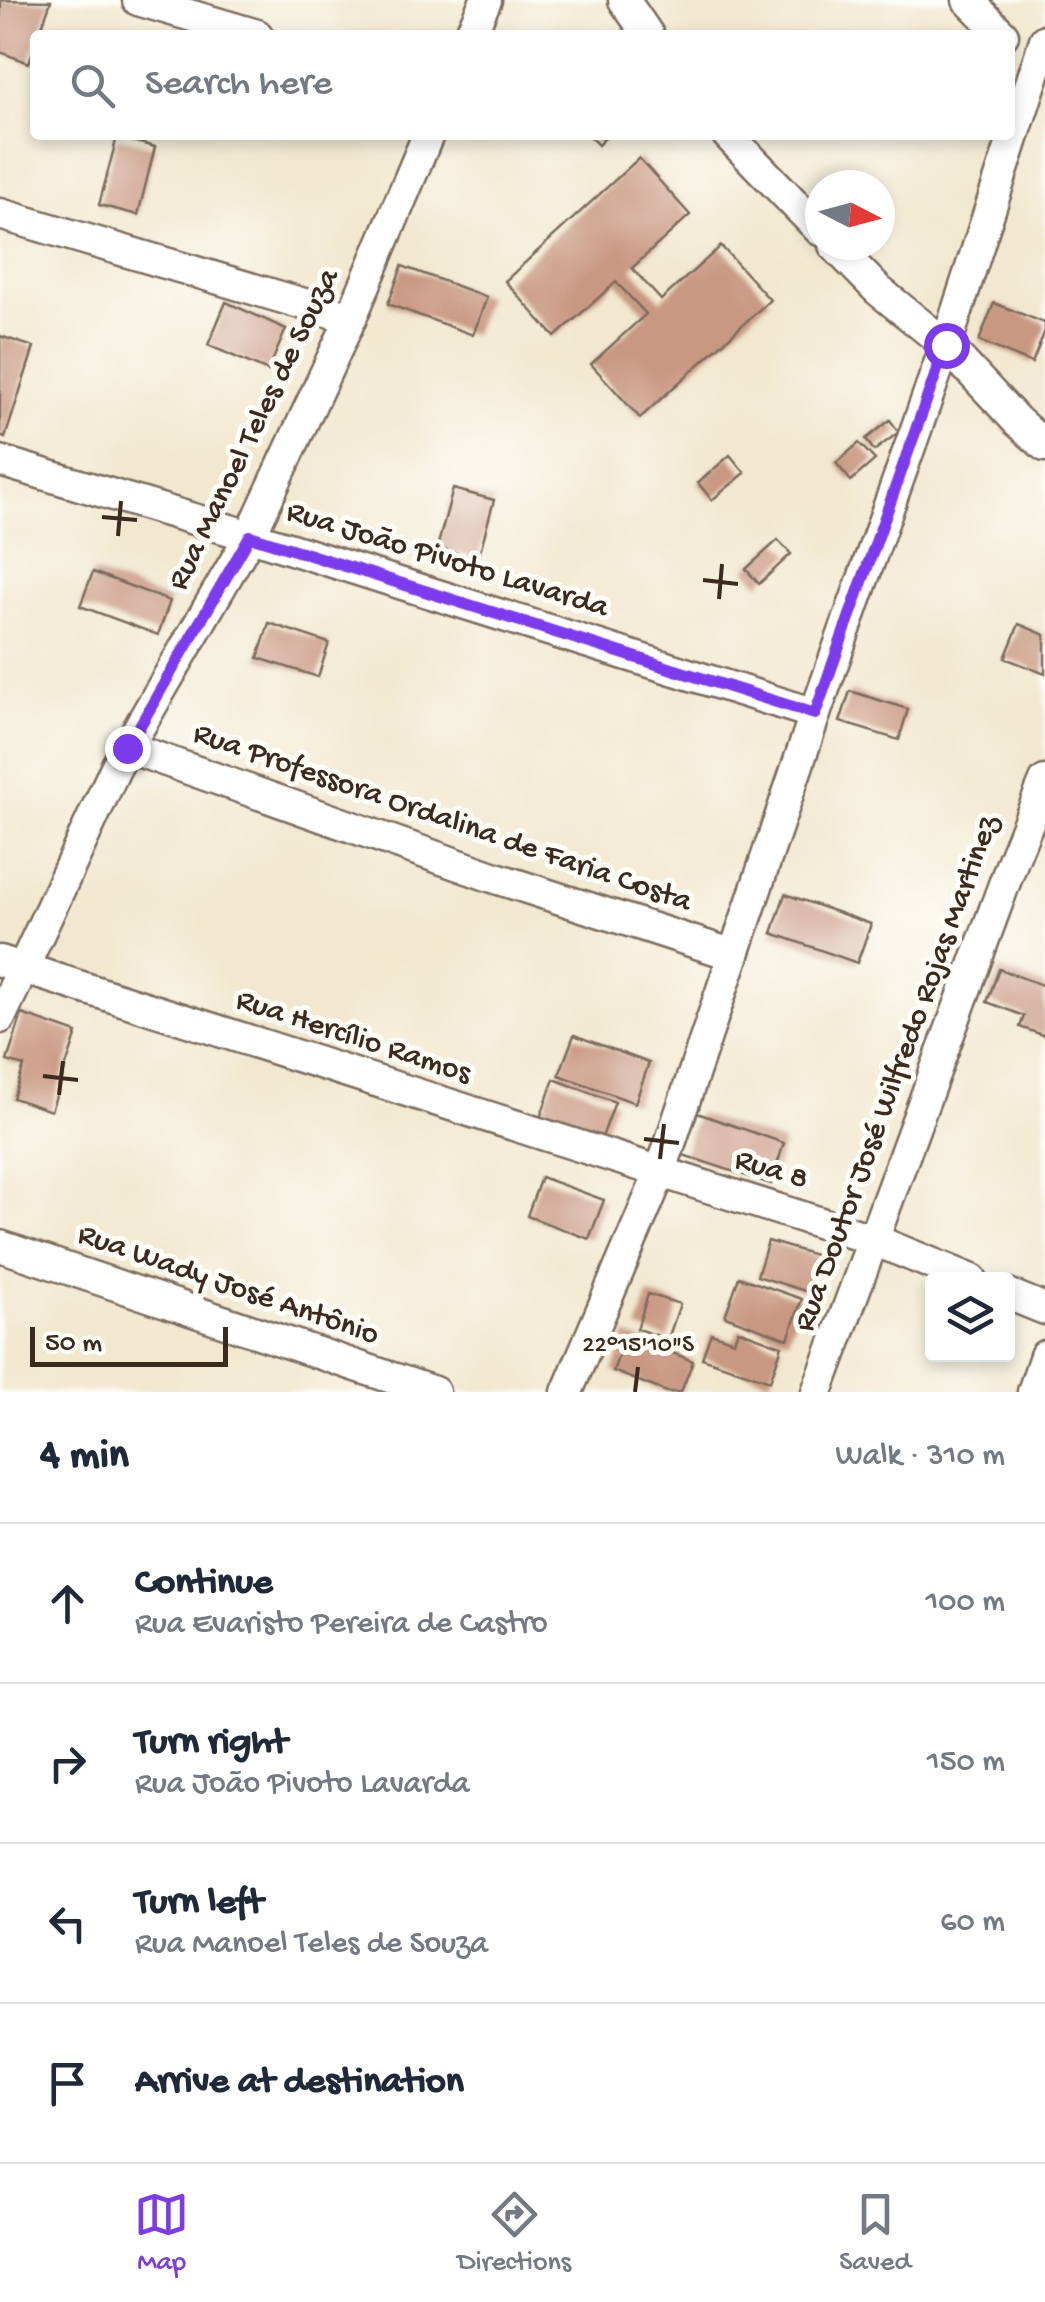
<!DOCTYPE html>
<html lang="en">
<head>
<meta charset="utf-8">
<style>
  body { margin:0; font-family:"Gochi Hand",sans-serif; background:#f2f2f3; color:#1f2937 }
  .controls { position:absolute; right:30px; bottom:30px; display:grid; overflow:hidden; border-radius:10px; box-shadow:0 5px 15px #0003 }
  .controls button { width:90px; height:90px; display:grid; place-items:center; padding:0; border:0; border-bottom:2px solid #e0e1e3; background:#fff; color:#1f2937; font:50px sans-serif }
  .compass { position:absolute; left:805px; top:170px; width:90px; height:90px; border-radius:50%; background:#fff; box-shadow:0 5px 15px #0003; rotate:96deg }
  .scale { position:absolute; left:30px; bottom:25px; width:198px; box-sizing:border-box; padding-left:10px; border:5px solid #3b2a1e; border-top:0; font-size:28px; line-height:35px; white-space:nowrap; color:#3b2a1e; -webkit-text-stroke:8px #fdfcf7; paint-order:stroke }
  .stop { position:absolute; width:30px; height:30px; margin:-22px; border:8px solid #7c3aed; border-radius:50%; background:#fff }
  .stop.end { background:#7c3aed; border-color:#fff; box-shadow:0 2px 10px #0008 }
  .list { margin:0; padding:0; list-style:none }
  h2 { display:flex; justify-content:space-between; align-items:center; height:130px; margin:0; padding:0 40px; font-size:42px }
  h2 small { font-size:32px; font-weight:400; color:#747a83 }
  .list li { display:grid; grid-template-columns:65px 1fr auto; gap:30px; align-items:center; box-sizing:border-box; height:160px; padding:0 40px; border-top:2px solid #e0e1e3 }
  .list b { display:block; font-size:38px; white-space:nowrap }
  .list p { margin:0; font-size:32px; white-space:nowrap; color:#747a83 }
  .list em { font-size:32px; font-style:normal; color:#747a83 }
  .icon { flex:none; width:55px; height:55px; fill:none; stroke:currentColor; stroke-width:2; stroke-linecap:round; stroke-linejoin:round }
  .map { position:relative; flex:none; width:1045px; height:1392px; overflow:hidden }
  .search { position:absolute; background:#fff; box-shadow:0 5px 15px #0003; left:30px; right:30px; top:30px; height:110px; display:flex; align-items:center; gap:25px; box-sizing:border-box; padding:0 35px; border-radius:10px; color:#747a83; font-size:38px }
  .sheet { height:770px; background:#fff }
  nav { display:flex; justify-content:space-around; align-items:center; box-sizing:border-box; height:140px; border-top:2px solid #e0e1e3; background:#fff; font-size:28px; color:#747a83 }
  nav a { display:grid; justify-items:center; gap:5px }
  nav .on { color:#7c3aed }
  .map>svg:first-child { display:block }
  .building { fill:#c99882 }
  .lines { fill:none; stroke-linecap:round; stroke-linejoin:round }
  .street-casing { stroke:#7b6c5c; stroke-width:35 }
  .street { stroke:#fff; stroke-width:30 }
  .route { stroke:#7c3aed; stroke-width:12 }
  .ticks { fill:none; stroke:#3b2a1e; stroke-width:4 }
  .labels { text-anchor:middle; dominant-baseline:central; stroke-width:10; stroke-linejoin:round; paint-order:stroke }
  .street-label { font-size:32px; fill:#3b2a1e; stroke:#fdfcf7 }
  .ticks-label { font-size:25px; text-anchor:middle; fill:#3b2a1e; stroke:#fdfcf7; stroke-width:10; stroke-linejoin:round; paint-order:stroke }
</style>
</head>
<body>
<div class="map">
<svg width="1045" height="1392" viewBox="0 0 1045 1392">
  <rect width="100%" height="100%" fill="#fdfcf7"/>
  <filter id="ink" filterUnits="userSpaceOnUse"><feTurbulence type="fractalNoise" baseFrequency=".01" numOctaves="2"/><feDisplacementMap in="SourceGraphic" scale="20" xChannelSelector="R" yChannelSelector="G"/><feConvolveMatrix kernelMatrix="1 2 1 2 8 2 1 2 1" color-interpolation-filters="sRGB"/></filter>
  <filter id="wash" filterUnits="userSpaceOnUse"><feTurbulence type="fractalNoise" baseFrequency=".0048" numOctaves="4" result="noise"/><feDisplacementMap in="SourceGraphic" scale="40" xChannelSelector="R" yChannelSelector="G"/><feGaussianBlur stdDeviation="2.25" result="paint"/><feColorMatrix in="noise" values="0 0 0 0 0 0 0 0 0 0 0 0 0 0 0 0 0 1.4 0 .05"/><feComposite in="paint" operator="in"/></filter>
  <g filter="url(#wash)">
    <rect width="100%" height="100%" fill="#f2e8cf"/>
    <g id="blocks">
      <g class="building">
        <polygon points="1,0 51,1 39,35 35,35 35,45 29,63 0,52"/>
        <polygon points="588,135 608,135 598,145"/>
        <polygon points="117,137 155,147 138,215 99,205"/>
        <polygon points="639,158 690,215 632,268 661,300 721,246 770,300 640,418 591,364 646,314 616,282 555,337 505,281"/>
        <polygon points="402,266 487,297 473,335 388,304"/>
        <polygon points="226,302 286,329 268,371 208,345"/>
        <polygon points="994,303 1045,323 1045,331 1032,363 979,341"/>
        <polygon points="0,336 34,347 5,438 0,436"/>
        <polygon points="890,420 899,432 874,451 866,439"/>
        <polygon points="859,443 875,460 851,481 836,463"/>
        <polygon points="730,455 745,473 712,500 698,483"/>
        <polygon points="453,489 494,500 478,559 437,548"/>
        <polygon points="778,540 791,554 759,584 746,569"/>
        <polygon points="93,572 170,601 158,635 80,606"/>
        <polygon points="269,623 329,643 318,677 258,658"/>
        <polygon points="1019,624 1045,635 1045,674 1005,658"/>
        <polygon points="850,691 908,709 899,740 840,722"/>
        <polygon points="785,894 871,924 857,963 772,933"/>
        <polygon points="999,969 1045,986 1045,1036 1020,1027 1024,1016 987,1002"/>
        <polygon points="22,1014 77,1033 51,1111 13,1098 24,1066 7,1061"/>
        <polygon points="574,1035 649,1063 635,1103 559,1075"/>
        <polygon points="554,1079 615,1102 601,1140 540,1118"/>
        <polygon points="697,1113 784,1143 771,1184 683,1155"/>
        <polygon points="541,1177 604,1200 589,1239 527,1216"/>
        <polygon points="768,1241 822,1257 811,1293 757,1276"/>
        <polygon points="739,1277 802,1299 788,1339 725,1316"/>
        <polygon points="648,1294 680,1304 668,1339 637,1329"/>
        <polygon points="738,1330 782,1346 770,1381 702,1358 711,1333 734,1341"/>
        <polygon points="626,1335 693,1361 681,1392 667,1392 613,1371"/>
      </g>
    </g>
  </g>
  <g filter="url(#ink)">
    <use href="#blocks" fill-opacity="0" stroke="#7b6c5c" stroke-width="2.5"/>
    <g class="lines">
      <g class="street-casing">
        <g id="street">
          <polyline points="138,0 257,35"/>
          <polyline points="624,0 648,35"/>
          <polyline points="968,0 1003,35"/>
          <polyline points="470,35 486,0"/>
          <polyline points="728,135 820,230"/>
          <polyline points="0,214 351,318"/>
          <polyline points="834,245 878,290 946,345 1017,421 1045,446"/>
          <polyline points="0,461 250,536 815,714"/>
          <polyline points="127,747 493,877 734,955"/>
          <polyline points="0,961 874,1240 972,1280"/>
          <polyline points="0,1018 116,767 250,536 351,318 428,135"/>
          <polyline points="0,1246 434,1392"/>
          <polyline points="1008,1294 1045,1309"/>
          <polyline points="567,1392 660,1173 815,714 946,345 1045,40"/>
          <polyline points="817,1392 1013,860 1045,781"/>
          <polyline points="1033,1392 1045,1356"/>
        </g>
      </g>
      <use href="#street" class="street"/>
    </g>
  </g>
  <g class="lines" filter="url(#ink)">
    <polyline class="route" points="127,748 250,536 815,714 946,345"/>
  </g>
  <path class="ticks" d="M102 517 137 520M118 536 121 501M703 580 738 584M719 599 722 564M43 1076 78 1080M59 1095 63 1061M644 1139 679 1143M660 1159 664 1124M635 1392 638 1367"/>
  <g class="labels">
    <g class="street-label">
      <text transform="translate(255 430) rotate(-64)">Rua Manoel Teles de Souza</text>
      <text transform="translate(447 561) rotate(17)">Rua João Pivoto Lavarda</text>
      <text transform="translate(442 819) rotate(19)">Rua Professora Ordalina de Faria Costa</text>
      <text transform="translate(353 1038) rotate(18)">Rua Hercílio Ramos</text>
      <text transform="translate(898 1074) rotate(-70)">Rua Doutor José Wilfredo Rojas Martinez</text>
      <text transform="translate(771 1171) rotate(17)">Rua 8</text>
      <text transform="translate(228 1286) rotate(19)">Rua Wady José Antônio</text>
    </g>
  </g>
  <g class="ticks-label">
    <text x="638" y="1351">22°15'10"S</text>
  </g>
</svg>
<div class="controls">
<button><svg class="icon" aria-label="layers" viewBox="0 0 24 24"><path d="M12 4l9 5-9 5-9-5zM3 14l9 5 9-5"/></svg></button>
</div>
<svg class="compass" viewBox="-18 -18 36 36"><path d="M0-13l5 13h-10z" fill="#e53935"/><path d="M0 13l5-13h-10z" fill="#747a83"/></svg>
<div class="scale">50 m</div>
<div class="stop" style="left:946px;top:345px"></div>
<div class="stop end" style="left:127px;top:748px"></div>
<div class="search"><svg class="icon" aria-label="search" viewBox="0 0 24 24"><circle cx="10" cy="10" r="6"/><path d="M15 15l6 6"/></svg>Search here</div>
</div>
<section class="sheet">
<h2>4 min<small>Walk · 310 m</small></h2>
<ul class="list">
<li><svg class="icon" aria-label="ahead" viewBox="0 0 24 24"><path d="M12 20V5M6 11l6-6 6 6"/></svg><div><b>Continue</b><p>Rua Evaristo Pereira de Castro</p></div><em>100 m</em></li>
<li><svg class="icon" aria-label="right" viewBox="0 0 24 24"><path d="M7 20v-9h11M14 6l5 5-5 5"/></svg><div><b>Turn right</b><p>Rua João Pivoto Lavarda</p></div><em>150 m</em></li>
<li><svg class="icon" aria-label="left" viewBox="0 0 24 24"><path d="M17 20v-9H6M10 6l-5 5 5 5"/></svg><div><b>Turn left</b><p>Rua Manoel Teles de Souza</p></div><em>60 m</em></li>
<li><svg class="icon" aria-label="arrive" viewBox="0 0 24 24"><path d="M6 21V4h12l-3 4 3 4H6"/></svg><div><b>Arrive at destination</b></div></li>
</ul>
</section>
<nav>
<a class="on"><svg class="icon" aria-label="map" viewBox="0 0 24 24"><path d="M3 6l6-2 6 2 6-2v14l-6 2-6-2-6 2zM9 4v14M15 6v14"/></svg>Map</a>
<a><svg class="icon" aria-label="directions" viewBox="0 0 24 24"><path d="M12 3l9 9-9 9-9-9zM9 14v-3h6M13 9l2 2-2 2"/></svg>Directions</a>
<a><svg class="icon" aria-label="saved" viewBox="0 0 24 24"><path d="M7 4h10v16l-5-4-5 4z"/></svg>Saved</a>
</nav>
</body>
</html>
